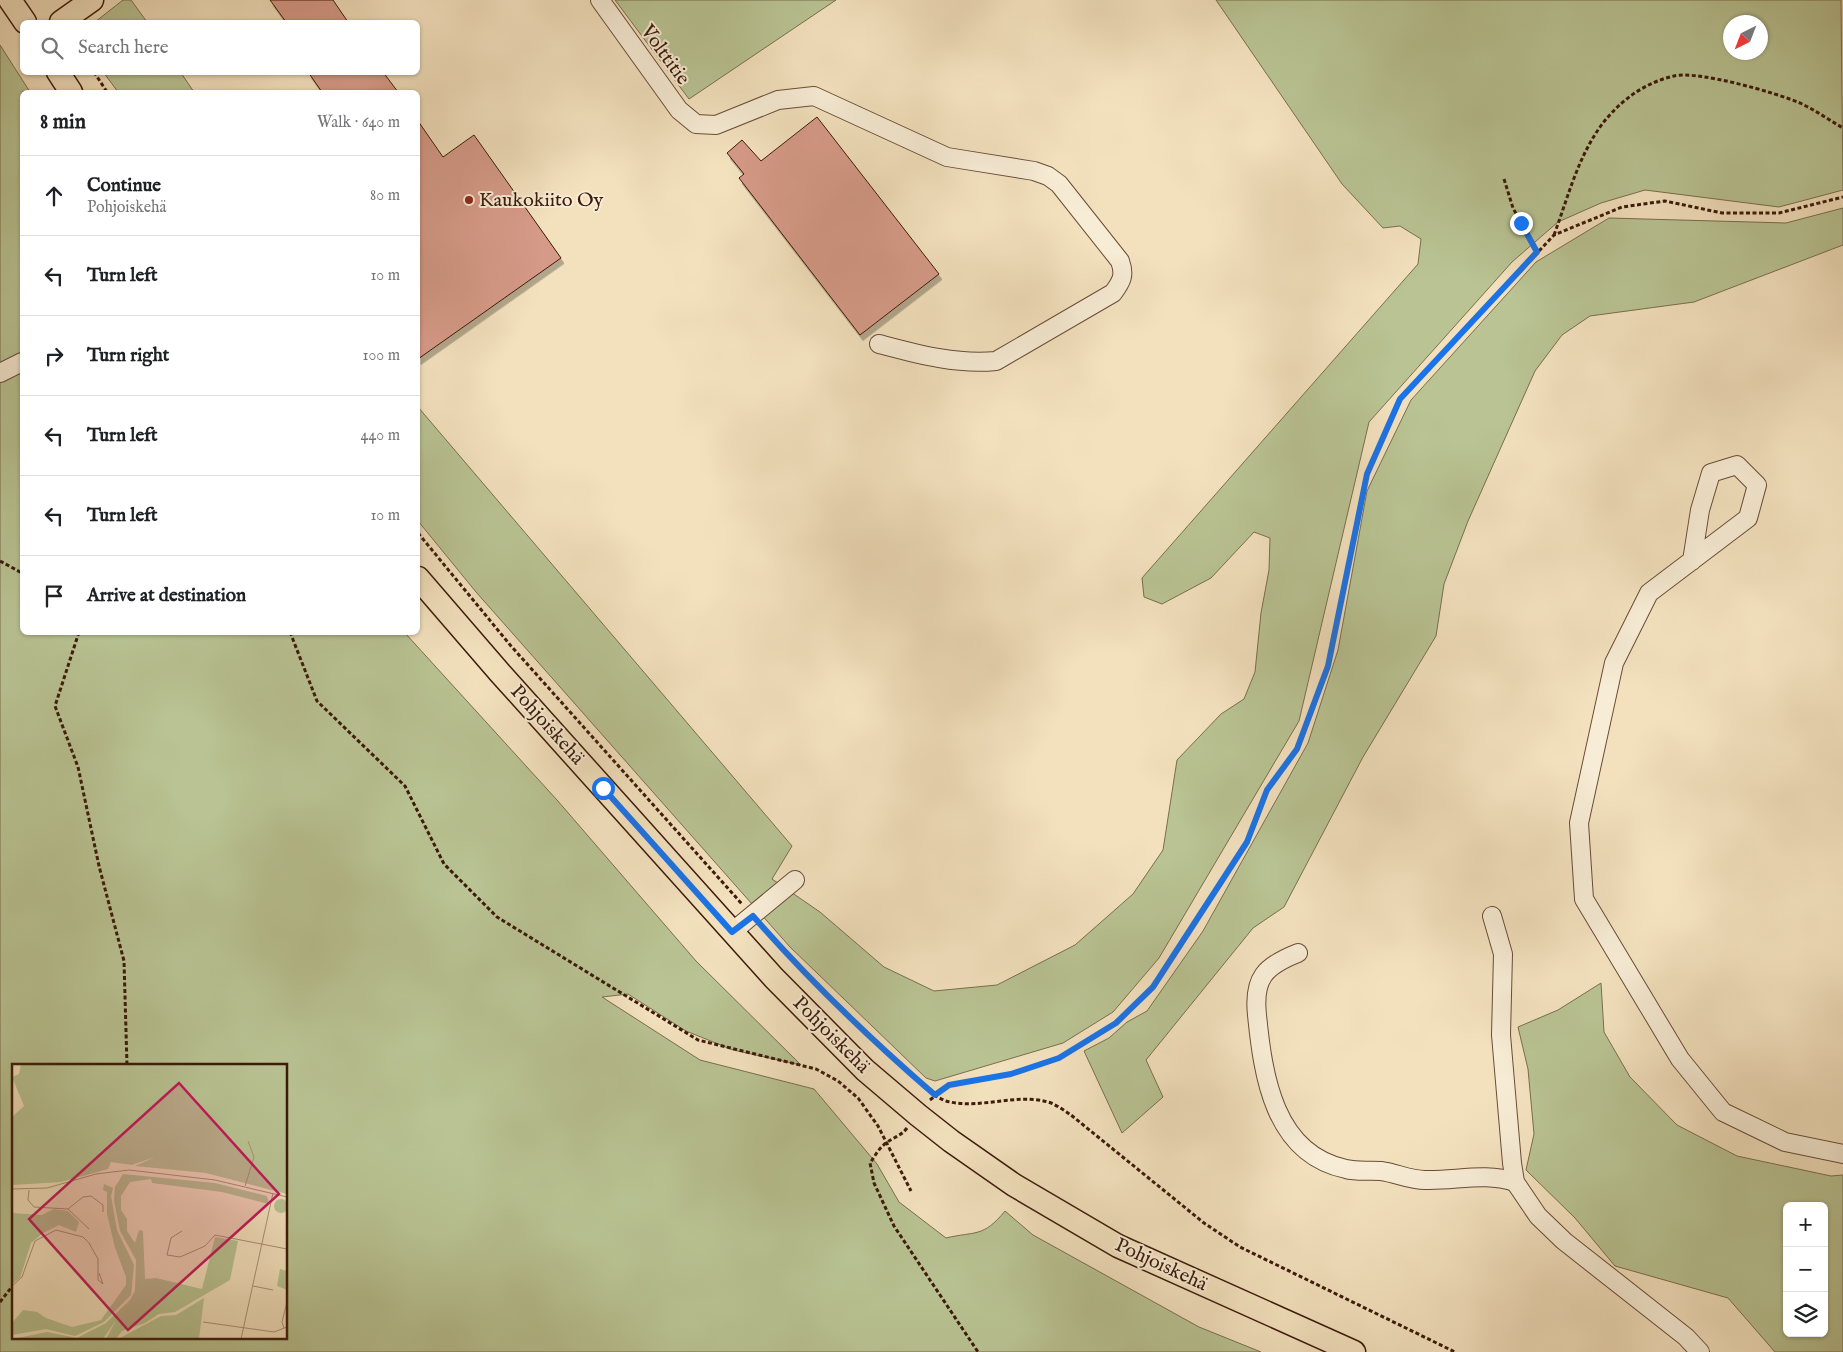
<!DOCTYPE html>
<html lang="en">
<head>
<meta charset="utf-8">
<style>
  body { margin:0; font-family:"IM FELL English",serif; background:#f2f2f2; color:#202124 }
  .controls { position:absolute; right:15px; bottom:15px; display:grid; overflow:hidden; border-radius:8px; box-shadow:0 1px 4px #0004 }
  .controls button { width:45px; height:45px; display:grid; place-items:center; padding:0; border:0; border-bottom:1px solid #e0e0e0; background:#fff; color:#202124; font:25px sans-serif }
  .compass { position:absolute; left:1723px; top:15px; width:45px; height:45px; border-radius:50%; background:#fff; box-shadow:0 1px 4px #0004; rotate:222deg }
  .stop { position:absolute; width:15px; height:15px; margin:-11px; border:4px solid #1a73e8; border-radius:50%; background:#fff }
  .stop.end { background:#1a73e8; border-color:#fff; box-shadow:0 1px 5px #0008 }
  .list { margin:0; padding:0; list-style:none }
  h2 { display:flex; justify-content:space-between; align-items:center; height:65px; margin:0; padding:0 20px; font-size:21px }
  h2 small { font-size:16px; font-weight:400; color:#757577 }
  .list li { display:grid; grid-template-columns:32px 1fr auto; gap:15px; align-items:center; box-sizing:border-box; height:80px; padding:0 20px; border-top:1px solid #e0e0e0 }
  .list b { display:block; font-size:19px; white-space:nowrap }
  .list p { margin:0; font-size:16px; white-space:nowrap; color:#757577 }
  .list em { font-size:16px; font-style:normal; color:#757577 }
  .icon { flex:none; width:28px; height:28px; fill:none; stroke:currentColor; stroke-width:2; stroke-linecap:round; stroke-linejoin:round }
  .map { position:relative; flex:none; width:1843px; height:1352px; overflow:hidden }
  .search { position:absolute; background:#fff; box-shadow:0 1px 4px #0004; left:20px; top:20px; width:400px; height:55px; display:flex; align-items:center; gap:12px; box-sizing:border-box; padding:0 18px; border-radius:8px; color:#757577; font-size:19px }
  .panel { position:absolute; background:#fff; box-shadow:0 1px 4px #0004; left:20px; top:90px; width:400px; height:545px; border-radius:8px }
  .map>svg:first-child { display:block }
  .green { fill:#b9c393; stroke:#7a6e4e; fill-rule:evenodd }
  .building { fill:#d69a88; stroke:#3c1a0a; filter:url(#shadow) }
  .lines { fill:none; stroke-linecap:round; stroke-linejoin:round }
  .minor-casing { stroke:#6a4c37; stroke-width:20 }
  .major-casing { stroke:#3c1a0a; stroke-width:25 }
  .path { stroke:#3c1a0a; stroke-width:3; stroke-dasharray:4 2.5; stroke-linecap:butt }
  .minor { stroke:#f7ecd5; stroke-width:18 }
  .major { stroke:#f3e1be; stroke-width:22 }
  .route { stroke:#1a73e8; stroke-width:6 }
  .poi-dot { fill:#8f2418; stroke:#f7ecd5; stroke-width:2 }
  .labels { text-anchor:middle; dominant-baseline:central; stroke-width:4; stroke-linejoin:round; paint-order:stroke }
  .street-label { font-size:20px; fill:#3c1a0a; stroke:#f7ecd5 }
  .poi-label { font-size:20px; fill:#3c1a0a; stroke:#f7ecd5; text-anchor:start }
  .inset-road { fill:none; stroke:#aa9176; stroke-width:1 }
  .view { fill:#c2185b; fill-opacity:0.15; stroke:#c2185b; stroke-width:2.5 }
  .inset-edge { fill:none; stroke:#3c1a0a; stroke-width:2.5 }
</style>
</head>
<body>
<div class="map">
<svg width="1843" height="1352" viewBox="0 0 1843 1352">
  <defs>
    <filter id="shadow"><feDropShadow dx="3" dy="5.5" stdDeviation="0" flood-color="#0004"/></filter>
  </defs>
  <rect width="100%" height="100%" fill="#f3e1be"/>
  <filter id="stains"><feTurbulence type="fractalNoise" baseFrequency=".004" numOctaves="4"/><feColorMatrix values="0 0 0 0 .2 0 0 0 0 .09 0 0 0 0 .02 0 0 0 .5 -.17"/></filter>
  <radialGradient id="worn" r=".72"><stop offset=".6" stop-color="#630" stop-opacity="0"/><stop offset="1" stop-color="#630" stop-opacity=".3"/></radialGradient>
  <g class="green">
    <polygon points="123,0 131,0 147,22 95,22"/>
    <polygon points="615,0 836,0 689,99"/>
    <path d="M1216 0H1841L1843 190 1779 207 1645 190 1601 203 1558 222 1512 262 1369 422 1299 721 1159 958 1113 1012 1063 1043 935 1081 926 1078 790 947 476 592 418 521V407L792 846 772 879 820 912 884 967 934 991 997 985 1075 945 1133 894 1163 850 1177 760 1221 714 1244 699 1255 672 1261 613 1269 570 1270 538 1254 532 1211 578 1162 604 1144 597 1142 578 1418 264 1421 239 1400 226 1383 228 1342 184ZM1730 22H1760V52H1730Z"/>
    <path d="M0 45 30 92H22V632L405 633 557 800 696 961 801 1065 733 1050 686 1031 628 994 602 997 700 1060 814 1089 877 1164 899 1202 946 1238C975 1231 983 1238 1005 1211L1033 1235 1199 1327 1261 1352H0ZM14 1066H286V1338H14Z"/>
    <polygon points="104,73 181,73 194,92 118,92"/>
    <polygon points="1843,208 1843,245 1694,302 1590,316 1562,335 1535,371 1468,521 1444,584 1436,636 1363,757 1284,907 1253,928 1146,1060 1163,1097 1122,1133 1084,1051 1109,1038 1127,1022 1147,1011 1203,931 1308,743 1338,650 1367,491 1411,400 1536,262 1609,218 1786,223"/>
    <path d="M1601 983 1604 1032 1630 1077 1677 1125 1737 1156 1831 1176 1843 1175V1352H1775L1728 1298 1615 1266 1575 1218 1526 1170 1534 1134 1528 1069 1518 1027 1558 1010ZM1787 1206H1824V1333H1787Z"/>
  </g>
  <g class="building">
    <polygon points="270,0 333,0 348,22 286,22"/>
    <polygon points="308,72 383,72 398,92 322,92"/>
    <polygon points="817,117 939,274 860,335 739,178 744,174 727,153 742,140 761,161"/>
    <polygon points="418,121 443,157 474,135 561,258 418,359"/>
  </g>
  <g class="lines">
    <g class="minor-casing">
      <g id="minor">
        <path d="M600 0 679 110 696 124 716 125 778 100 814 96 947 157 1034 171 1048 176 1059 184 1120 261C1125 275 1122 281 1113 293L996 361C956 365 917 354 879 344"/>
        <polyline points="0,373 22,362"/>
        <polyline points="1692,561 1700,510 1711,473 1737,465 1757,485 1748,518 1649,593 1614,663 1579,823 1584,899 1680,1059 1723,1112 1785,1142 1843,1154"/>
        <polyline points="1492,916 1503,954 1501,1035 1512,1163 1515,1182 1538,1216 1564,1241 1686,1337 1700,1352"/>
        <polyline points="732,932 795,880"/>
        <path d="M1298 953C1265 966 1253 978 1257 1015 1263 1076 1274 1154 1346 1169 1357 1172 1370 1170 1381 1171 1396 1173 1410 1180 1425 1180 1456 1181 1485 1172 1515 1182"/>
      </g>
    </g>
    <g class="major-casing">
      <g id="major">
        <polyline points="10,0 25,22"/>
        <polyline points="61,22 92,0"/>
        <polyline points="58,72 71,92"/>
        <polyline points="418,578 500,673 774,978 865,1070 918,1115 951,1141 1014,1185 1118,1246 1354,1352"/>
      </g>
    </g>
    <g class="path">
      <polyline points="94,72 107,92"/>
      <polyline points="1504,179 1513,208 1537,252"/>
      <path d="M1554 235C1567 200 1576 164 1596 133 1614 105 1642 83 1674 76 1697 70 1777 93 1800 103 1815 110 1829 120 1843 128"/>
      <polyline points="418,533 511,646 742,904"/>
      <polyline points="0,561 22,573"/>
      <polyline points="79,632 55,706 78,767 99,866 124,961 127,1066"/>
      <polyline points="290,632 317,701 405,786 444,864 497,917 698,1040 816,1069 838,1081 858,1098 878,1126 911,1191"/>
      <path d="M762 927C808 978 856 1026 907 1071 919 1081 934 1099 950 1102 983 1109 1019 1092 1051 1103 1058 1106 1065 1111 1071 1115L1204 1223 1240 1247 1455 1352"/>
      <polyline points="930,1100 949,1085 1011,1074 1059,1058 1115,1023 1153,987 1247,842 1267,790 1297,749 1327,667 1367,474 1400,399 1554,235 1622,207 1665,201 1722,213 1779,213 1843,197"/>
      <path d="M907 1128C901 1136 894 1137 886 1143 879 1148 875 1156 870 1163L874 1183 894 1226 978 1352"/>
      <polyline points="0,1302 14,1284"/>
    </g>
    <use href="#minor" class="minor"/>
    <use href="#major" class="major"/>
  </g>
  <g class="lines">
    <path class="route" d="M603 788 732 932 753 916C809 980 870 1039 935 1095L949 1085 1011 1074 1059 1058 1116 1023 1153 987 1247 842 1267 790 1297 749 1328 666 1367 474 1400 399 1537 252 1521 223"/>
  </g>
  <circle class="poi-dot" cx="469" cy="200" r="5"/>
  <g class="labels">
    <g class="street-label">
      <text transform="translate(665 55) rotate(54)">Volttitie</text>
      <text transform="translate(547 725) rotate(48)">Pohjoiskehä</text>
      <text transform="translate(831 1035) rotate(45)">Pohjoiskehä</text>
      <text transform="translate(1161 1265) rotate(25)">Pohjoiskehä</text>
    </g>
    <g class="poi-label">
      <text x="479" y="200">Kaukokiito Oy</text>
    </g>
  </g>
  <g transform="translate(12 1064)">
    <rect width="275" height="275" fill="#f3e1be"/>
    <path d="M9 0H275V130L194 109 123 102 143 93 120 101 99 98 96 105 49 118 0 121V53L12 42 0 13 7 10ZM111 110 203 119 255 132 257 140 210 128 140 119 139 115 118 118 109 132V146L115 155V167L123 179 127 166 131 167 133 215 144 214 190 225 203 173 226 177 218 216 163 248 147 250 133 259 110 267 104 275H94L104 256 91 275H0L35 268 65 274 94 259 118 236 123 227 124 196 108 167 102 137 103 123ZM92 120 101 124 99 132 105 166 122 201 119 231 92 258 63 272 34 265 0 271V259L11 246 25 248 34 254 60 263 89 256 114 221V213L103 184 95 150V128L91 126ZM262 142a7 7 0 1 1 14 0a7 7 0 1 1-14 0ZM42 145 56 147 67 158 64 168 47 161 31 169 19 179 8 214 0 220V149L30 151ZM268 205 275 207V226L265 222ZM192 234 187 275H106L149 252 164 251Z" fill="#b9c393"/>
    <path class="inset-road" d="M233 122 242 93 236 77M0 125 35 124 84 110 117 106 203 116 275 133M17 126 16 136 22 143 56 145 77 165M56 145 71 133 79 132 91 141V148M170 167 159 174 155 191 168 193 193 182 203 171 275 185M0 222 10 213 23 177 44 166 71 173 77 179 86 195V216L91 220 87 209M241 222 261 226M191 258 262 268 275 263M272 264 270 258 275 238M229 275 261 129"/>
    <path class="view" d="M167 19 267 130 116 266 17 155Z"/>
    <rect width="275" height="275" class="inset-edge"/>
  </g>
  <rect width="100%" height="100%" filter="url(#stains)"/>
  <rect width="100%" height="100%" fill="url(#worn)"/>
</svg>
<div class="controls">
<button>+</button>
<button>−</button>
<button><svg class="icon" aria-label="layers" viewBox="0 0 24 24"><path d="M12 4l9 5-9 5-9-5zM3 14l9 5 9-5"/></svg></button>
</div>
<svg class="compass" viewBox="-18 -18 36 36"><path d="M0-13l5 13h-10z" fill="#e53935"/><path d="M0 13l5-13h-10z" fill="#757577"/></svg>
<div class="stop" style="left:603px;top:788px"></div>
<div class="stop end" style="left:1521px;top:223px"></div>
<div class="search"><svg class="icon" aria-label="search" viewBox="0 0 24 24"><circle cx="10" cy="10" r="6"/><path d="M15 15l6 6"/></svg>Search here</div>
<section class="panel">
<h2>8 min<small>Walk · 640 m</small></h2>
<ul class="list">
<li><svg class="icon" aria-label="ahead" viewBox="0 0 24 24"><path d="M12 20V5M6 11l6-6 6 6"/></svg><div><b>Continue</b><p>Pohjoiskehä</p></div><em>80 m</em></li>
<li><svg class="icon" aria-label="left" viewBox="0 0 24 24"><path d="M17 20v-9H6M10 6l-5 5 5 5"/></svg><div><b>Turn left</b></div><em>10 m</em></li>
<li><svg class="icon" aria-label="right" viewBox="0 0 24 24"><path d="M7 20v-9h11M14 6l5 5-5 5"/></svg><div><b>Turn right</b></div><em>100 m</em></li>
<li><svg class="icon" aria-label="left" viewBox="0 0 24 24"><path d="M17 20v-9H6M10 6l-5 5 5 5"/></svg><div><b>Turn left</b></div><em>440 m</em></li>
<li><svg class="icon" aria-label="left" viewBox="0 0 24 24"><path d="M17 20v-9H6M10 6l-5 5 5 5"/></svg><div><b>Turn left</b></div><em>10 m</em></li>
<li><svg class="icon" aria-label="arrive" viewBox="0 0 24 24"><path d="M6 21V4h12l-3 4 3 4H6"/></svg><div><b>Arrive at destination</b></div></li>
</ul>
</section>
</div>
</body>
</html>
